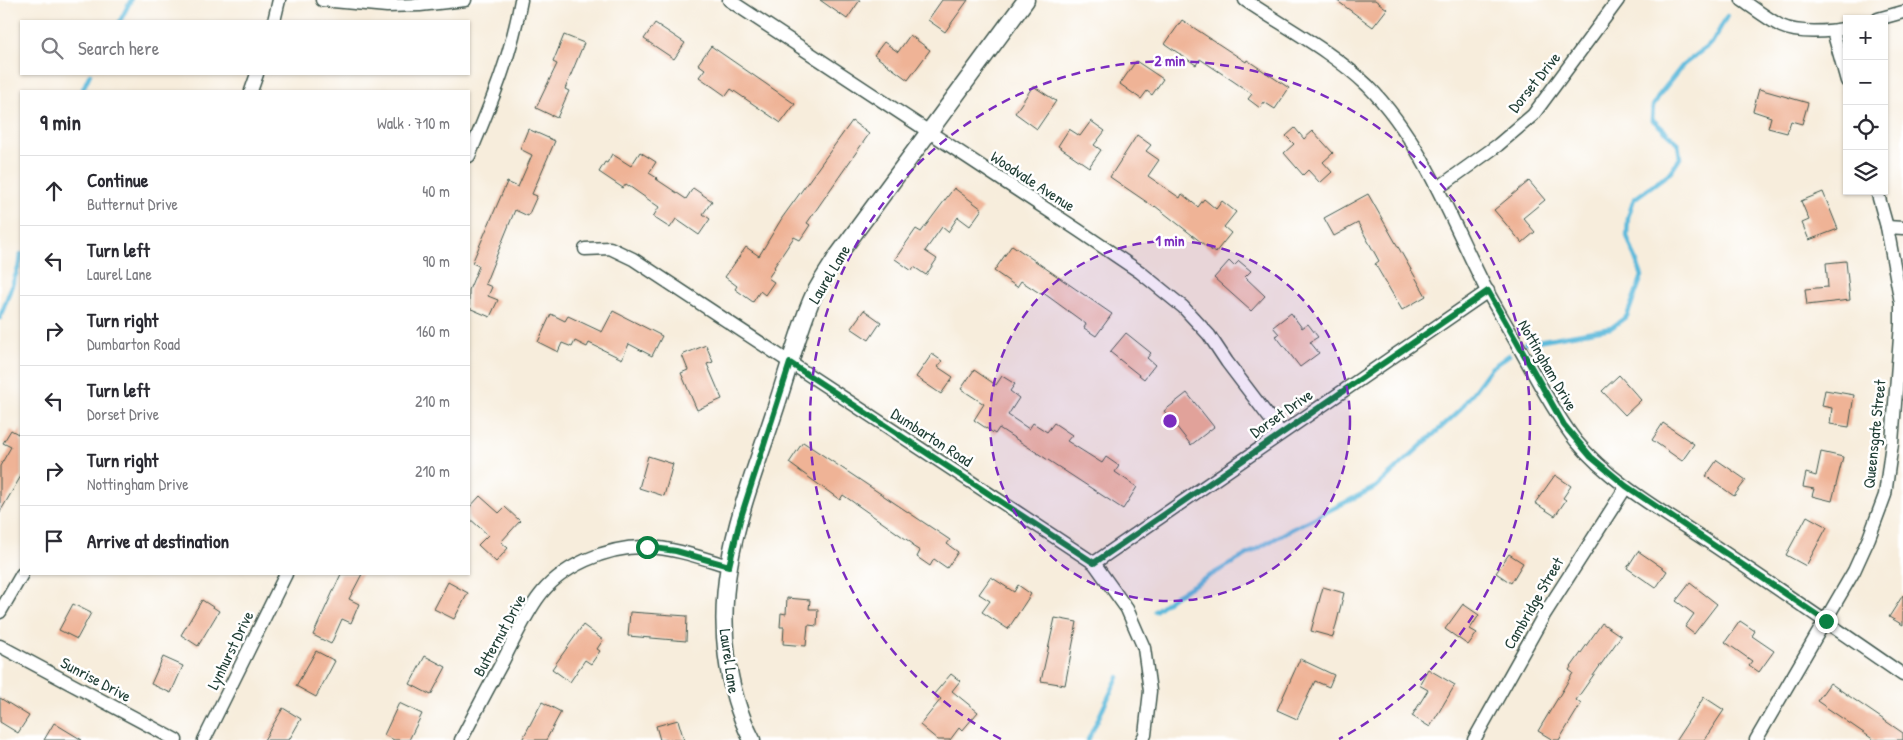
<!DOCTYPE html>
<html lang="en">
<head>
<meta charset="utf-8">
<style>
  body { margin:0; font-family:"Patrick Hand",sans-serif; background:#f2f2f3; color:#2b2b33 }
  .controls { position:absolute; right:15px; top:15px; display:grid; overflow:hidden; border-radius:0px; box-shadow:0 1px 4px #0004 }
  .controls button { width:45px; height:45px; display:grid; place-items:center; padding:0; border:0; border-bottom:1px solid #e1e1e2; background:#fff; color:#2b2b33; font:25px sans-serif }
  .stop { position:absolute; width:15px; height:15px; margin:-11px; border:4px solid #0b8043; border-radius:50%; background:#fff }
  .stop.end { background:#0b8043; border-color:#fff; box-shadow:0 1px 5px #0008 }
  .list { margin:0; padding:0; list-style:none }
  h2 { display:flex; justify-content:space-between; align-items:center; height:65px; margin:0; padding:0 20px; font-size:21px }
  h2 small { font-size:16px; font-weight:400; color:#7c7c81 }
  .list li { display:grid; grid-template-columns:32px 1fr auto; gap:15px; align-items:center; box-sizing:border-box; height:70px; padding:0 20px; border-top:1px solid #e1e1e2 }
  .list b { display:block; font-size:19px; white-space:nowrap }
  .list p { margin:0; font-size:16px; white-space:nowrap; color:#7c7c81 }
  .list em { font-size:16px; font-style:normal; color:#7c7c81 }
  .icon { flex:none; width:28px; height:28px; fill:none; stroke:currentColor; stroke-width:2; stroke-linecap:round; stroke-linejoin:round }
  .map { position:relative; flex:none; width:1903px; height:740px; overflow:hidden }
  .search { position:absolute; background:#fff; box-shadow:0 1px 4px #0004; left:20px; top:20px; width:450px; height:55px; display:flex; align-items:center; gap:12px; box-sizing:border-box; padding:0 18px; border-radius:0px; color:#7c7c81; font-size:19px }
  .panel { position:absolute; background:#fff; box-shadow:0 1px 4px #0004; left:20px; top:90px; width:450px; height:485px; border-radius:0px }
  .map>svg:first-child { display:block }
  .lines { fill:none; stroke-linecap:round; stroke-linejoin:round }
  .stream { stroke:#5dbadb; stroke-width:4.5 }
  .building { fill:#efb396 }
  .street-casing { stroke:#3f574d; stroke-width:15 }
  .secondary-casing { stroke:#3f574d; stroke-width:19 }
  .street { stroke:#fff; stroke-width:12 }
  .secondary { stroke:#fff; stroke-width:16 }
  .route { stroke:#0b8043; stroke-width:6 }
  .ring { fill:none; stroke:#7b2cbf; stroke-width:2.5; stroke-dasharray:9 6 }
  .labels { text-anchor:middle; dominant-baseline:central; stroke-width:5; stroke-linejoin:round; paint-order:stroke }
  .street-label { font-size:16px; fill:#1f3d34; stroke:#fff }
  .centre { fill:#7b2cbf; stroke:#fff; stroke-width:2.5 }
  .ring-label { font-size:15px; text-anchor:middle; font-weight:bold; fill:#7b2cbf; stroke:#fff; stroke-width:5; stroke-linejoin:round; paint-order:stroke }
</style>
</head>
<body>
<div class="map">
<svg width="1903" height="740" viewBox="0 0 1903 740">
  <rect width="100%" height="100%" fill="#fff"/>
  <filter id="ink" filterUnits="userSpaceOnUse"><feTurbulence type="fractalNoise" baseFrequency=".02" numOctaves="2"/><feDisplacementMap in="SourceGraphic" scale="10" xChannelSelector="R" yChannelSelector="G"/><feConvolveMatrix kernelMatrix="1 2 1 2 8 2 1 2 1" color-interpolation-filters="sRGB"/></filter>
  <filter id="wash" filterUnits="userSpaceOnUse"><feTurbulence type="fractalNoise" baseFrequency=".0096" numOctaves="4" result="noise"/><feDisplacementMap in="SourceGraphic" scale="20" xChannelSelector="R" yChannelSelector="G"/><feGaussianBlur stdDeviation="1.12" result="paint"/><feColorMatrix in="noise" values="0 0 0 0 0 0 0 0 0 0 0 0 0 0 0 0 0 1.4 0 .05"/><feComposite in="paint" operator="in"/></filter>
  <g filter="url(#wash)">
    <rect width="100%" height="100%" fill="#f7eddc"/>
    <g class="lines">
      <g class="stream">
        <polyline points="120,21 131,0"/>
        <polyline points="82,91 90,74"/>
        <polyline points="0,318 20,263 21,254"/>
        <polyline points="1526,343 1611,328 1627,316 1642,276 1627,236 1628,217 1634,199 1671,172 1680,158 1678,143 1652,119 1653,106 1660,94 1683,65 1712,43 1727,16"/>
        <polyline points="1155,611 1176,595 1292,529 1376,487 1459,411 1491,368 1509,355"/>
        <polyline points="1088,740 1118,677"/>
      </g>
    </g>
    <g id="blocks">
      <g class="building">
        <polygon points="820,0 860,0 847,19"/>
        <polygon points="942,0 968,0 945,32 928,20"/>
        <polygon points="1336,0 1375,0 1387,9 1373,27"/>
        <polygon points="1182,20 1246,62 1247,60 1289,88 1275,109 1264,102 1260,108 1248,99 1252,94 1233,81 1200,59 1196,65 1165,44"/>
        <polygon points="655,23 685,43 674,59 644,39"/>
        <polygon points="564,35 584,43 565,89 569,91 557,118 536,108 557,64 553,62"/>
        <polygon points="910,35 930,50 908,80 874,55 884,42 898,52"/>
        <polygon points="711,46 795,104 781,123 731,89 726,96 699,77 705,69 698,64"/>
        <polygon points="1136,61 1163,79 1152,95 1147,91 1141,99 1120,84"/>
        <polygon points="1033,86 1056,101 1037,129 1015,113"/>
        <polygon points="1759,89 1808,103 1802,124 1791,121 1787,133 1768,128 1771,117 1753,111"/>
        <polygon points="852,121 869,134 807,223 810,225 800,240 794,237 774,267 775,268 768,278 774,282 765,295 760,291 753,302 735,289 737,286 725,277 746,247 759,256 782,218"/>
        <polygon points="1091,121 1105,131 1094,145 1101,150 1089,167 1058,146 1069,129 1080,136"/>
        <polygon points="1295,128 1304,139 1313,131 1333,153 1323,162 1332,172 1320,183 1308,170 1303,175 1284,153 1294,144 1286,136"/>
        <polygon points="528,129 555,141 532,194 537,196 528,216 515,210 485,284 492,287 488,296 498,300 490,317 469,308 469,290 479,266 472,263 507,182 518,187 532,155 520,149"/>
        <polygon points="1137,135 1151,145 1146,151 1159,160 1148,176 1180,198 1182,194 1198,207 1204,199 1216,209 1222,201 1236,212 1224,227 1231,233 1215,253 1155,206 1154,207 1110,177"/>
        <polygon points="640,152 656,162 649,173 657,178 656,179 686,199 693,188 712,201 703,214 710,219 699,235 676,219 670,228 653,217 659,207 626,184 623,188 599,172 605,162 607,163 612,154 631,166"/>
        <polygon points="1529,181 1545,200 1523,218 1535,232 1522,243 1494,210"/>
        <polygon points="954,188 982,209 970,226 958,217 948,232 942,227 925,251 937,259 926,275 914,267 912,271 895,259 916,229 921,232"/>
        <polygon points="1823,192 1838,229 1809,240 1802,223 1809,220 1801,201"/>
        <polygon points="1368,194 1426,296 1402,310 1375,264 1379,261 1358,223 1334,236 1324,218"/>
        <polygon points="1012,245 1112,314 1096,336 1084,328 1086,324 1042,292 1041,294 1021,281 1017,287 994,271"/>
        <polygon points="1229,261 1234,266 1239,261 1251,271 1245,277 1265,296 1251,311 1214,278"/>
        <polygon points="1846,261 1850,300 1807,305 1805,289 1828,287 1826,263"/>
        <polygon points="864,310 881,322 869,340 851,328"/>
        <polygon points="613,311 662,336 652,356 629,344 622,359 589,343 587,347 575,341 572,347 562,343 558,352 538,342 551,314 565,321 568,316 602,332"/>
        <polygon points="1291,313 1302,328 1308,324 1318,337 1310,342 1319,353 1300,367 1276,336 1279,334 1273,327"/>
        <polygon points="1126,333 1151,353 1147,358 1155,365 1144,379 1110,352"/>
        <polygon points="706,345 713,362 707,364 722,399 697,410 681,373 688,370 682,355"/>
        <polygon points="932,354 942,361 938,367 953,377 941,394 916,377"/>
        <polygon points="974,370 996,385 1002,376 1015,384 1010,391 1019,398 1008,415 1029,429 1033,423 1047,432 1054,423 1072,435 1067,441 1102,463 1106,457 1119,466 1115,472 1137,487 1123,509 999,428 995,434 974,420 984,404 961,389"/>
        <polygon points="1619,375 1641,400 1625,415 1602,391"/>
        <polygon points="1825,390 1854,395 1849,427 1830,424 1832,408 1822,406"/>
        <polygon points="1187,393 1214,427 1191,445 1164,411"/>
        <polygon points="1663,423 1694,444 1682,461 1652,440"/>
        <polygon points="21,429 21,476 0,512 0,466 11,447 3,443 11,430 18,434"/>
        <polygon points="803,442 950,540 947,544 958,552 947,568 934,559 930,566 917,557 920,551 912,546 913,544 843,495 840,500 789,463"/>
        <polygon points="1821,452 1843,457 1832,501 1812,496 1814,489 1803,487 1806,473 1816,476"/>
        <polygon points="648,456 673,464 664,496 639,488"/>
        <polygon points="1717,460 1746,480 1734,496 1706,476"/>
        <polygon points="1555,475 1571,486 1563,498 1566,500 1555,516 1535,503"/>
        <polygon points="480,496 499,513 505,507 520,521 501,542 508,548 496,562 478,545 488,535 469,518 469,508"/>
        <polygon points="1807,516 1827,527 1806,566 1786,555"/>
        <polygon points="1638,551 1667,571 1656,588 1627,568"/>
        <polygon points="1509,554 1523,563 1511,583 1496,573"/>
        <polygon points="341,574 362,574 349,599 359,604 351,623 342,619 331,644 313,635"/>
        <polygon points="991,577 1014,592 1018,585 1031,594 1008,629 982,612 990,601 979,594"/>
        <polygon points="448,582 468,593 454,619 434,609"/>
        <polygon points="1690,583 1717,604 1694,634 1685,627 1694,614 1676,601"/>
        <polygon points="1323,587 1344,593 1333,637 1311,631"/>
        <polygon points="1903,595 1903,625 1889,617"/>
        <polygon points="787,598 810,600 809,609 818,609 817,626 808,625 806,646 783,644 784,627 780,627 781,613 786,614"/>
        <polygon points="202,600 219,611 198,646 181,635"/>
        <polygon points="73,604 91,613 77,639 59,630"/>
        <polygon points="1463,604 1479,615 1470,629 1477,633 1468,645 1445,629"/>
        <polygon points="630,612 687,616 686,641 628,636"/>
        <polygon points="1055,618 1077,622 1065,685 1041,681"/>
        <polygon points="1740,621 1755,631 1752,636 1774,651 1759,672 1749,665 1752,661 1725,642"/>
        <polygon points="1602,623 1621,636 1576,700 1581,704 1559,740 1553,740 1538,731 1573,673 1569,670"/>
        <polygon points="583,625 603,640 597,649 600,651 591,664 585,660 570,682 552,669"/>
        <polygon points="316,651 335,661 316,697 296,686"/>
        <polygon points="425,656 446,667 431,695 410,684"/>
        <polygon points="163,657 183,666 171,693 151,684"/>
        <polygon points="1300,659 1334,675 1329,687 1315,681 1297,719 1277,710"/>
        <polygon points="1428,669 1455,685 1430,727 1412,716 1428,690 1419,685"/>
        <polygon points="951,674 960,681 952,691 978,712 962,731 959,728 950,740 938,740 920,725 941,699 934,694"/>
        <polygon points="1830,683 1903,733 1903,740 1874,740 1817,701"/>
        <polygon points="1704,697 1724,710 1704,740 1676,740"/>
        <polygon points="0,698 29,716 18,733 0,722"/>
        <polygon points="542,702 561,712 546,740 522,740"/>
        <polygon points="399,703 422,714 409,740 394,740 384,735"/>
        <polygon points="283,708 301,719 289,740 264,740"/>
        <polygon points="678,720 684,740 660,740 656,726"/>
        <polygon points="54,723 82,740 44,740"/>
      </g>
    </g>
  </g>
  <g filter="url(#ink)">
    <use href="#blocks" fill-opacity="0" stroke="#3f574d" stroke-width="1"/>
    <g class="lines">
      <g class="street-casing">
        <g id="street">
          <polyline points="322,0 387,6 420,5 465,0"/>
          <polyline points="729,0 1078,230 1140,272 1183,307 1209,335 1227,362 1281,433"/>
          <path d="M1245 0C1285 27 1333 52 1368 86 1424 143 1451 221 1487 291 1501 316 1516 341 1530 367 1544 392 1558 418 1576 441 1611 483 1662 511 1707 541 1773 585 1838 630 1903 675"/>
          <path d="M1742 0C1755 9 1768 19 1781 26 1798 34 1830 32 1847 28"/>
          <polyline points="1878,19 1903,12"/>
          <polyline points="274,21 279,0"/>
          <polyline points="1833,31 1847,81"/>
          <polyline points="251,91 257,74"/>
          <path d="M469 156C491 103 511 57 521 0"/>
          <polyline points="1438,188 1498,145 1533,115 1618,0"/>
          <polyline points="1887,227 1903,228"/>
          <polyline points="585,249 610,248 633,259 1094,563 1127,609 1144,648 1150,691 1145,735 1142,740"/>
          <polyline points="1094,563 1488,291"/>
          <polyline points="0,612 22,574"/>
          <polyline points="0,646 176,740"/>
          <polyline points="204,740 286,574"/>
          <path d="M461 740C475 713 489 686 504 659 514 639 524 618 537 599 560 566 607 546 647 547 675 548 702 558 729 566"/>
          <polyline points="1474,740 1544,615 1626,487"/>
          <polyline points="1756,740 1854,571 1869,538 1885,495 1892,443 1901,324 1901,303 1887,227 1877,191"/>
        </g>
      </g>
      <g class="secondary-casing">
        <path id="secondary" d="M752 740C725 687 719 624 729 566 737 515 757 465 773 416 786 378 796 338 811 301 817 286 828 272 836 258L1026 0"/>
      </g>
      <use href="#street" class="street"/>
      <use href="#secondary" class="secondary"/>
    </g>
  </g>
  <g class="lines" filter="url(#ink)">
    <polyline class="route" points="647,547 676,551 729,566 740,520 790,363 1094,563 1488,291 1564,425 1591,457 1626,486 1826,621"/>
  </g>
  <circle cx="1170" cy="421" r="180" fill="#7b2cbf" fill-opacity=".12"/>
  <g class="ring">
    <circle cx="1170" cy="421" r="180"/>
    <path d="M1001 739A360 360 0 1 1 1339 739"/>
  </g>
  <g class="labels">
    <g class="street-label">
      <text transform="translate(1534 82) rotate(-51)">Dorset Drive</text>
      <text transform="translate(1033 181) rotate(33)">Woodvale Avenue</text>
      <text transform="translate(829 274) rotate(-59)">Laurel Lane</text>
      <text transform="translate(1548 365) rotate(60)">Nottingham Drive</text>
      <text transform="translate(1281 413) rotate(-35)">Dorset Drive</text>
      <text transform="translate(1874 434) rotate(-84)">Queensgate Street</text>
      <text transform="translate(932 437) rotate(33)">Dumbarton Road</text>
      <text transform="translate(1533 603) rotate(-60)">Cambridge Street</text>
      <text transform="translate(499 635) rotate(-61)">Butternut Drive</text>
      <text transform="translate(230 650) rotate(-64)">Lynhurst Drive</text>
      <text transform="translate(730 661) rotate(82)">Laurel Lane</text>
      <text transform="translate(96 679) rotate(28)">Sunrise Drive</text>
    </g>
  </g>
  <circle cx="1170" cy="421" r="8" class="centre"/>
  <g class="ring-label">
    <text x="1170" y="66">2 min</text>
    <text x="1170" y="246">1 min</text>
  </g>
</svg>
<div class="controls">
<button>+</button>
<button>−</button>
<button><svg class="icon" aria-label="locate" viewBox="0 0 24 24"><circle cx="12" cy="12" r="6"/><path d="M12 2v4M12 18v4M2 12h4M18 12h4"/></svg></button>
<button><svg class="icon" aria-label="layers" viewBox="0 0 24 24"><path d="M12 4l9 5-9 5-9-5zM3 14l9 5 9-5"/></svg></button>
</div>
<div class="stop" style="left:647px;top:547px"></div>
<div class="stop end" style="left:1826px;top:621px"></div>
<div class="search"><svg class="icon" aria-label="search" viewBox="0 0 24 24"><circle cx="10" cy="10" r="6"/><path d="M15 15l6 6"/></svg>Search here</div>
<section class="panel">
<h2>9 min<small>Walk · 710 m</small></h2>
<ul class="list">
<li><svg class="icon" aria-label="ahead" viewBox="0 0 24 24"><path d="M12 20V5M6 11l6-6 6 6"/></svg><div><b>Continue</b><p>Butternut Drive</p></div><em>40 m</em></li>
<li><svg class="icon" aria-label="left" viewBox="0 0 24 24"><path d="M17 20v-9H6M10 6l-5 5 5 5"/></svg><div><b>Turn left</b><p>Laurel Lane</p></div><em>90 m</em></li>
<li><svg class="icon" aria-label="right" viewBox="0 0 24 24"><path d="M7 20v-9h11M14 6l5 5-5 5"/></svg><div><b>Turn right</b><p>Dumbarton Road</p></div><em>160 m</em></li>
<li><svg class="icon" aria-label="left" viewBox="0 0 24 24"><path d="M17 20v-9H6M10 6l-5 5 5 5"/></svg><div><b>Turn left</b><p>Dorset Drive</p></div><em>210 m</em></li>
<li><svg class="icon" aria-label="right" viewBox="0 0 24 24"><path d="M7 20v-9h11M14 6l5 5-5 5"/></svg><div><b>Turn right</b><p>Nottingham Drive</p></div><em>210 m</em></li>
<li><svg class="icon" aria-label="arrive" viewBox="0 0 24 24"><path d="M6 21V4h12l-3 4 3 4H6"/></svg><div><b>Arrive at destination</b></div></li>
</ul>
</section>
</div>
</body>
</html>
